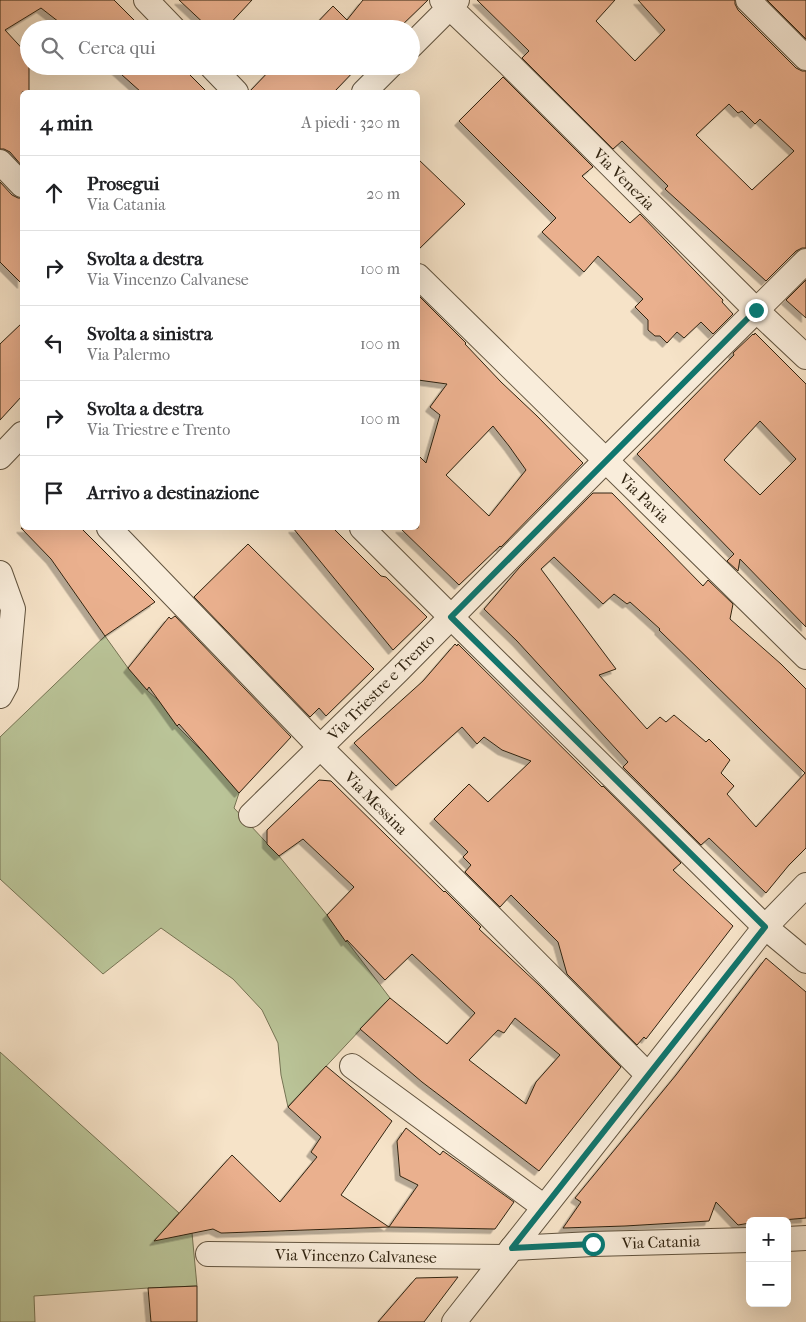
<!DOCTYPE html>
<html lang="it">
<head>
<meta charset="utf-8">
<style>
  body { margin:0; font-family:"IM FELL French Canon",serif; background:#f6f6f6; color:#202124 }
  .controls { position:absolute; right:15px; bottom:15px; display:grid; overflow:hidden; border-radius:8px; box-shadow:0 5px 20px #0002 }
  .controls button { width:45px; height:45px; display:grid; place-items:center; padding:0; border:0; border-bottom:1px solid #e0e0e0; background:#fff; color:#202124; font:25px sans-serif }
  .stop { position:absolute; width:15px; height:15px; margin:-11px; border:4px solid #0f766e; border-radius:50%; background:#fff }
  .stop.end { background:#0f766e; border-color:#fff; box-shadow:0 1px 5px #0008 }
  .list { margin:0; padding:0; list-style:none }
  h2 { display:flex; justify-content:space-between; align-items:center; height:65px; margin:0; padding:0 20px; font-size:21px }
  h2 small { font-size:16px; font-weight:400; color:#757577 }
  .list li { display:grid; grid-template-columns:32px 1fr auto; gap:15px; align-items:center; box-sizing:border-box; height:75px; padding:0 20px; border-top:1px solid #e0e0e0 }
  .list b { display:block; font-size:19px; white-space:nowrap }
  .list p { margin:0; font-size:16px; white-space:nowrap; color:#757577 }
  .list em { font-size:16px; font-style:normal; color:#757577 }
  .icon { flex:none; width:28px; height:28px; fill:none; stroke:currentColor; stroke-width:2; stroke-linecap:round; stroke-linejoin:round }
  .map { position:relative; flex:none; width:806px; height:1322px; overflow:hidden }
  .search { position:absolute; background:#fff; box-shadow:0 5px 20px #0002; left:20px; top:20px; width:400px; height:55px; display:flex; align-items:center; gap:12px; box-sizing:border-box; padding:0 18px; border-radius:28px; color:#757577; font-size:19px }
  .panel { position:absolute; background:#fff; box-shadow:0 5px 20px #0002; left:20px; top:90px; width:400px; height:440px; border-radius:8px }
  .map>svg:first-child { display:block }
  .green { fill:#bac498; stroke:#767454 }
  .building { fill:#eab08e; stroke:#312411; fill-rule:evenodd; filter:url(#shadow) }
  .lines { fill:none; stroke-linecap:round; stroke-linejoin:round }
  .street-casing { stroke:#62543f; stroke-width:26 }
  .street { stroke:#f9eddb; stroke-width:24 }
  .route { stroke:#0f766e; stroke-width:6 }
  .labels { text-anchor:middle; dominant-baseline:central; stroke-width:4.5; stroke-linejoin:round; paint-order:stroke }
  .street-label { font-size:16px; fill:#312411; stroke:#f9eddb }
</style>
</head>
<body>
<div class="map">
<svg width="806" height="1322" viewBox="0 0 806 1322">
  <defs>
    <filter id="shadow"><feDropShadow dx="-4.5" dy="4.5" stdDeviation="0" flood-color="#0004"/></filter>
  </defs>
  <rect width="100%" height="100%" fill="#f6e3c8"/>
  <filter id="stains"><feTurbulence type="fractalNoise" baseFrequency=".004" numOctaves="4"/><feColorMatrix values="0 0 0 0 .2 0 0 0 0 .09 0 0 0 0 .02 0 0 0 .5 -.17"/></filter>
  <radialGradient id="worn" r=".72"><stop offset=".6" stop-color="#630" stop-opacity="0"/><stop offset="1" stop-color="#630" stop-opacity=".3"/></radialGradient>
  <g class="green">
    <polygon points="105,636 128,668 147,690 160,702 177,726 206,755 239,793 234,808 279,856 327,915 390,998 288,1107 281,1075 278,1043 262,1010 233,979 161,928 103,974 0,879 0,737"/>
    <polygon points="0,1052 179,1213 169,1224 170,1237 192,1233 197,1286 148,1288 34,1296 35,1322 0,1322"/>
  </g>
  <g class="building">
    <polygon points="0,0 114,0 143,29 68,29 41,8 5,30 29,56 29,92 22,92 22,166 10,152 4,149 0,149"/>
    <polygon points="179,0 252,0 225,29 210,29"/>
    <polygon points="363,0 428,0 398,29 311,29 333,6 347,20"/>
    <path d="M477 0H615L596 21 635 61 665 30 638 0H735V4L738 10 796 68 802 71H806V248H802L796 251 766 281 665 189 668 186 622 141 613 149 522 58 529 51ZM729 104 738 113 742 111 755 124 760 119 794 151 752 190 696 135Z"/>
    <polygon points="767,0 806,0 806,39"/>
    <polygon points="112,66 181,66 207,92 141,92"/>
    <polygon points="274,66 359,66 334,92 249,92"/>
    <polygon points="503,77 593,167 582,176 630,223 640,214 723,300 722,302 733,314 713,334 701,322 684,338 677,332 667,343 660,336 655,336 648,330 648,320 635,307 643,299 598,256 584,272 542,232 556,218 459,121"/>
    <polygon points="418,159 465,204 418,250"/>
    <polygon points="0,182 12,195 18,198 22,198 22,284 0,262"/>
    <polygon points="806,280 806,318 786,300"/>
    <path d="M418 295 466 343 465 344 501 382 537 416 583 463 501 547 500 546 459 585 400 528H418V455L426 463 440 415 430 407 447 384 418 380ZM493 426 509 446 526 470 489 516 446 475Z"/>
    <polygon points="22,323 22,396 0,420 0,344"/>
    <path d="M755 333 806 384V627L740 559 738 571 727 561 734 554 637 454 734 355 733 353 753 334 754 335ZM760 421 796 459 760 495 724 460Z"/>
    <path d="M593 493H612L703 586 708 580 733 604 730 619 781 664 806 689V848L789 865 766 893 709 838 701 845 623 767 628 762 517 641 484 609 519 568ZM554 557 603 604 614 594 627 604 630 602 660 629 659 630 805 773 756 827 727 794 734 786 721 773 730 760 709 739 706 742 674 715 666 722 660 717 647 729 599 675 616 669 541 569Z"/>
    <polygon points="21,528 81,528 155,602 105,636 51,559"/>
    <polygon points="293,528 333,528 381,576 386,577 427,617 393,650"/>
    <polygon points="248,544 374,669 326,716 319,708 310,717 194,597"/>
    <polygon points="175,616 291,737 239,793 179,724 177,726 149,687 147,690 128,668 169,617 171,619"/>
    <polygon points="455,644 457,646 458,644 602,787 603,786 681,863 673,870 733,926 646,1039 644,1037 637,1045 567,974 558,942 511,895 500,907 465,872 471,865 463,857 468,852 434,819 469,784 488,802 531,761 502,750 484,737 477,744 462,727 396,786 354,743 423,681"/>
    <path d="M319 780 331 781 444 892 445 891 481 927 479 929 539 985 621 1067 539 1171 422 1082 360 1029 390 998 447 1044 475 1013 412 954 385 980 347 940 346 942 327 915 354 887 303 839 279 856 267 844V830ZM515 1018 560 1055 536 1082 526 1104 469 1060 498 1030 504 1033Z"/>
    <polygon points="766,958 806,992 806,1218 771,1221 750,1221 750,1223 738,1225 716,1202 709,1221 625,1226 563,1228 581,1202 575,1198 676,1075"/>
    <polygon points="326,1066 392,1121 341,1195 389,1227 223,1233 221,1233 213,1229 154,1241 232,1155 280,1202 317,1157 311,1152 321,1137 288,1107"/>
    <polygon points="406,1128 440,1155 443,1151 514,1202 495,1229 389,1227 418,1185 400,1176 397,1141"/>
    <polygon points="458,1277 424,1322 378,1322 416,1278"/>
    <polygon points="197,1286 197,1322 151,1322 148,1288"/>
  </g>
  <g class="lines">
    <g class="street-casing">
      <g id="street">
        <polyline points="146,0 174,29"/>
        <polyline points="442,0 509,64 756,310 806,357"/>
        <polyline points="748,0 806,58"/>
        <polyline points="411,46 457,0"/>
        <polyline points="211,66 236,92"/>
        <polyline points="364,92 390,66"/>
        <polyline points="0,162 22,185"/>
        <polyline points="418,276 806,657"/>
        <polyline points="0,457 22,434"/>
        <polyline points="109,528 320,747 489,915 648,1075"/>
        <polyline points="362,528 451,617 765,927 806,961"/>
        <polyline points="0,573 13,609 6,685 0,696"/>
        <polyline points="251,815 398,671 605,461 806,261"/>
        <polyline points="352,1066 544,1207"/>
        <polyline points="787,1239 806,1238"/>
        <polyline points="512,1248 593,1244 750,1240"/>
        <polyline points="208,1254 505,1257"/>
        <polyline points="454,1322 765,927 806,885"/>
      </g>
    </g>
    <use href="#street" class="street"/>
  </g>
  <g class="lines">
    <polyline class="route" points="593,1244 512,1248 765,927 451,617 756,310"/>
  </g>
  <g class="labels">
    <g class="street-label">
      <text transform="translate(624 179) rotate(45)">Via Venezia</text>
      <text transform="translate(644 498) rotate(44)">Via Pavia</text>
      <text transform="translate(381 687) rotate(-45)">Via Triestre e Trento</text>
      <text transform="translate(376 803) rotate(45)">Via Messina</text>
      <text transform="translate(661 1242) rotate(-2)">Via Catania</text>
      <text transform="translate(356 1256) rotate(1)">Via Vincenzo Calvanese</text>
    </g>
  </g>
  <rect width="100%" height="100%" filter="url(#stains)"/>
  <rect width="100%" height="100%" fill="url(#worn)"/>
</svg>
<div class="controls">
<button>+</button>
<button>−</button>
</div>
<div class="stop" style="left:593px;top:1244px"></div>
<div class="stop end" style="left:756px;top:310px"></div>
<div class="search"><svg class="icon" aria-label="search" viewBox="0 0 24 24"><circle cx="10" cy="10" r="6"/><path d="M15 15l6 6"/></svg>Cerca qui</div>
<section class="panel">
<h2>4 min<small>A piedi · 320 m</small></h2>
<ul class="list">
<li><svg class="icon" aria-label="ahead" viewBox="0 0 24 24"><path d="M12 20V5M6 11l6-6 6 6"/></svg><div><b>Prosegui</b><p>Via Catania</p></div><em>20 m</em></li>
<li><svg class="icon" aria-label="right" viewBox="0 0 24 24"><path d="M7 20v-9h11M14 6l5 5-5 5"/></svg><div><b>Svolta a destra</b><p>Via Vincenzo Calvanese</p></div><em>100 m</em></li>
<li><svg class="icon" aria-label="left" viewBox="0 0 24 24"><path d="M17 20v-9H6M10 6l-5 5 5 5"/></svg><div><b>Svolta a sinistra</b><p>Via Palermo</p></div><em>100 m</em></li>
<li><svg class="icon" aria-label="right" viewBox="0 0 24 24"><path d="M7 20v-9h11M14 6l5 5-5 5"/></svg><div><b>Svolta a destra</b><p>Via Triestre e Trento</p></div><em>100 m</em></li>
<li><svg class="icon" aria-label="arrive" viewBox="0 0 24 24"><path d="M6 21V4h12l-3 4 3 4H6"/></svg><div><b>Arrivo a destinazione</b></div></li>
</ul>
</section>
</div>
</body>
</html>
